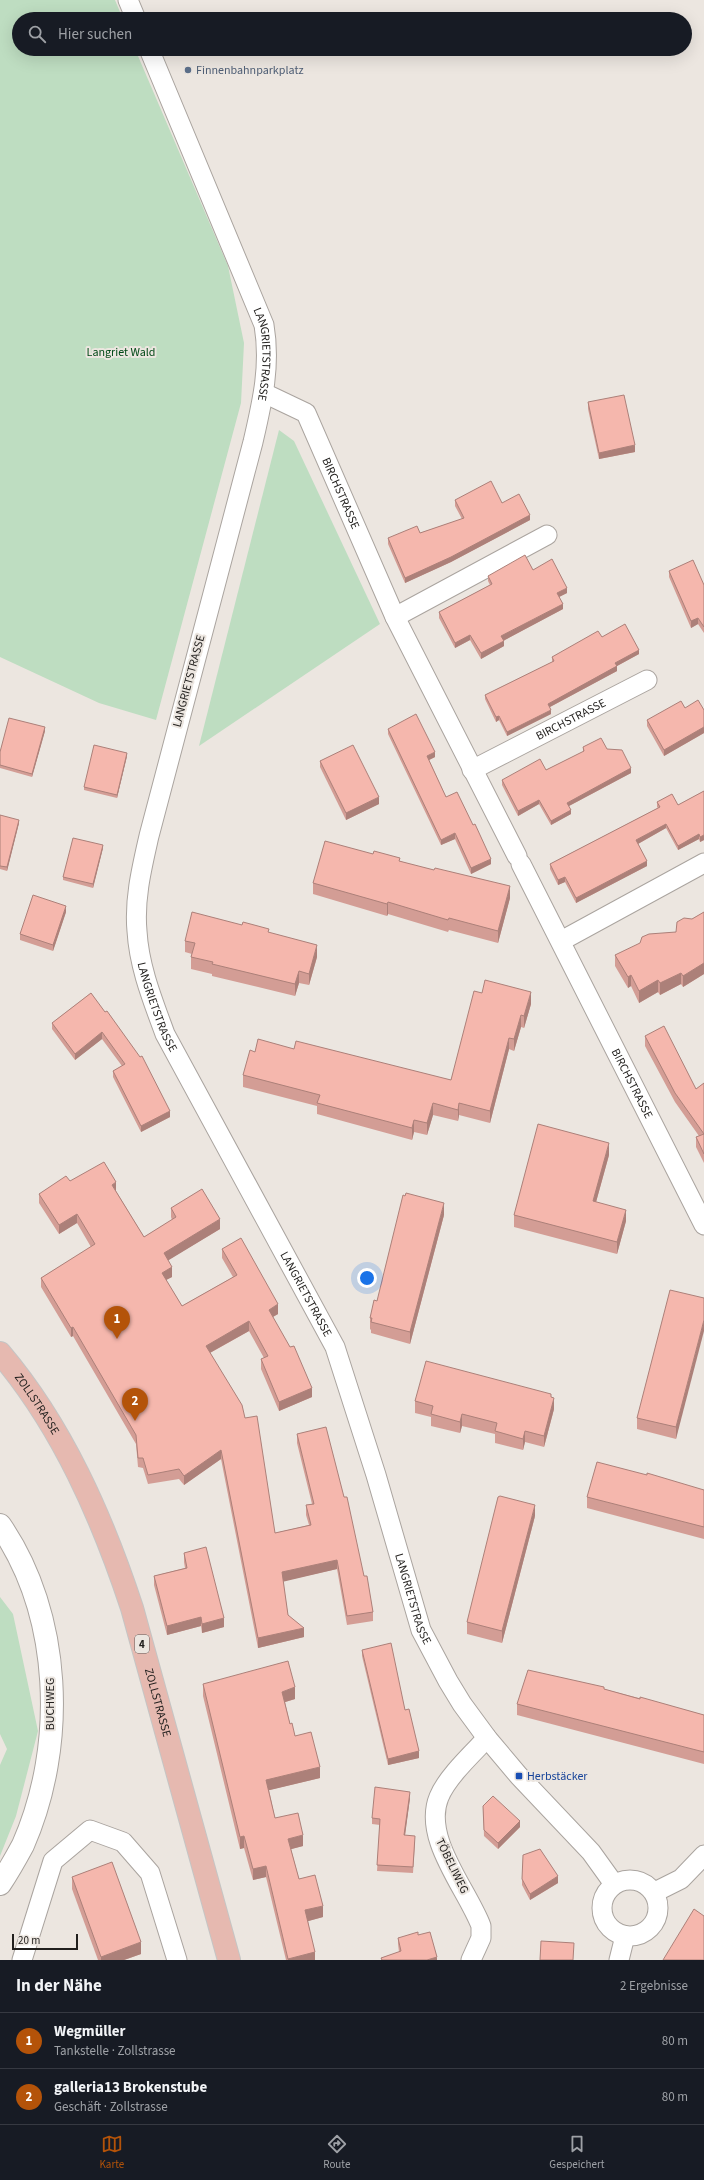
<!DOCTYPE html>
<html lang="de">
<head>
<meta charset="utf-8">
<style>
  body { margin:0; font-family:"Source Sans 3",sans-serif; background:#20242c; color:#f1f3f6 }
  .scale { position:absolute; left:12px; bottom:10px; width:66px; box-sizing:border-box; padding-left:4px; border:2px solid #211f1d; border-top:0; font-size:11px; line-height:14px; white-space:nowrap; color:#211f1d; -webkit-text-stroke:3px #ece6e0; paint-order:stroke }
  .you { position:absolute; left:367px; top:1278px; width:14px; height:14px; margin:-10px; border:3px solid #fff; border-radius:50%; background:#1a73e8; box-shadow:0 0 0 6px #1a73e833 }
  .badge { display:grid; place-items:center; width:26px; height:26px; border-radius:50%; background:#b45309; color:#fff; font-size:13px; font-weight:700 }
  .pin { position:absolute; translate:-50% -33px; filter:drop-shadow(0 1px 2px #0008) }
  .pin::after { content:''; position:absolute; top:21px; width:14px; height:12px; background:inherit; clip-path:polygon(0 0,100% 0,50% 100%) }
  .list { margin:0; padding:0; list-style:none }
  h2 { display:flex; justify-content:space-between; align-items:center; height:52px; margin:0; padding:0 16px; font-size:17px }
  h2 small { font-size:13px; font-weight:400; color:#9ea1a6 }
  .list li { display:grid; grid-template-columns:26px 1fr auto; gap:12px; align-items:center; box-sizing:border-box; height:56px; padding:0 16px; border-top:1px solid #363941 }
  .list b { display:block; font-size:15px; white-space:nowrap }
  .list p { margin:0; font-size:13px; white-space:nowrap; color:#9ea1a6 }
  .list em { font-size:13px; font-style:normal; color:#9ea1a6 }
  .icon { flex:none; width:22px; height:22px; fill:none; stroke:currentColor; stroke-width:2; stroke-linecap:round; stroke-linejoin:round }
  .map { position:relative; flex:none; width:704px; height:1960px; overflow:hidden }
  .search { position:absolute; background:#171b24; box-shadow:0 4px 16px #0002; left:12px; right:12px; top:12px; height:44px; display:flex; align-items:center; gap:10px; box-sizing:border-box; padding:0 14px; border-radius:22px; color:#9ea1a6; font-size:15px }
  .sheet { height:164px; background:#171b24 }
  nav { display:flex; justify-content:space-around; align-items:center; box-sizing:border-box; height:56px; border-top:1px solid #363941; background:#171b24; font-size:11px; color:#9ea1a6 }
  nav a { display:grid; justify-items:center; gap:2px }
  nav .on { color:#b45309 }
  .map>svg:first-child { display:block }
  .green { fill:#beddc1 }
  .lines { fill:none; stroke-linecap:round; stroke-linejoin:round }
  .street-casing { stroke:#aaa49f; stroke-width:21 }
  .secondary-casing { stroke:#aaa49f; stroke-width:24 }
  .primary-casing { stroke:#c5c5c4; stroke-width:24 }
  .street { stroke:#fff; stroke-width:19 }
  .secondary { stroke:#fff; stroke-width:22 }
  .primary { stroke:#e6b9b0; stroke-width:22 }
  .wall { fill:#d39d95 }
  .shaded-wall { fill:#ac8079 }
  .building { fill:#f5b7ad; stroke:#ac8079 }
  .service-dot { fill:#5c6f8a; stroke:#ece6e0; stroke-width:1.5 }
  .transit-dot { fill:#1a4fb4; stroke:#ece6e0; stroke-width:1.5 }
  .labels { text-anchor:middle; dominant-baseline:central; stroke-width:4; stroke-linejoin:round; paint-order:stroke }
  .shield { fill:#ece6e0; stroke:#5e5b58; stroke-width:1 }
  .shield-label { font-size:11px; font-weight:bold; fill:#211f1d }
  .service-label { font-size:12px; fill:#4e5e75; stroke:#ece6e0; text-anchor:start }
  .park-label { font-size:12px; fill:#014916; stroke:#ece6e0 }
  .street-label { font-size:12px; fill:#211f1d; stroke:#ece6e0 }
  .transit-label { font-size:12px; fill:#164399; stroke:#ece6e0; text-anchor:start }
</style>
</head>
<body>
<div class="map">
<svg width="704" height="1960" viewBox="0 0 704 1960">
  <rect width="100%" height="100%" fill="#ece6e0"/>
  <g class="green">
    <polygon points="0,0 115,0 123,19 19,19 19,49 135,49 228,266 244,343 241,403 156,720 99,703 0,657"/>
    <polygon points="279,430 294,441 380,624 199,746"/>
    <polygon points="0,1597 13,1614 38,1731 16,1816 0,1856 0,1765 7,1749 0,1734"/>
  </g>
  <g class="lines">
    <g class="street-casing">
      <g id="street">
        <polyline points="128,0 136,19"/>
        <path id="s1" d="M149 49 264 325C271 366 262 403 253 442L149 836C142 867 134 899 137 931 139 967 153 1001 165 1034L335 1347 376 1475 421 1630 448 1681 462 1704 487 1738 519 1776 591 1852 614 1884"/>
        <path id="s2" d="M264 393 306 413 395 617 517 856"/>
        <polyline points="395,617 547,535"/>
        <path id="s3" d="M472 770 647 680"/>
        <path id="s4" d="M521 864 704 1225"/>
        <polyline points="561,941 704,863"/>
        <circle cx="630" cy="1908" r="28"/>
        <polyline points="655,1892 681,1879 704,1855"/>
        <polyline points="22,1960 53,1861 90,1830 123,1842 150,1873 177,1960"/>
        <path d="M471 1960 481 1938V1926C467 1889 422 1838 439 1797 447 1777 473 1753 487 1738"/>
        <polyline points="619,1960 625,1936"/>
      </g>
    </g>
    <g class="secondary-casing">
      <path id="secondary" d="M0 1525C62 1615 67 1745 23 1845 16 1858 8 1872 0 1884"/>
    </g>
    <g class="primary-casing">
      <g id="primary">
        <path id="s5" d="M0 1353C62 1426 102 1517 132 1608L229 1960"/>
      </g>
    </g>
    <use href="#street" class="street"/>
    <use href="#secondary" class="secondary"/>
    <use href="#primary" class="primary"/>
  </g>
  <g class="wall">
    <polygon points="588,402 635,452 599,459 588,409"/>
    <polygon points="455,500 502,503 530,520 451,562 405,583 388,544 388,538 420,533 462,519 455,506"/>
    <polygon points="533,570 567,593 559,597 563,609 503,641 504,646 481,659 470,640 455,648 439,618 439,612 490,585 488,581 488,576"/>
    <polygon points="669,571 704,585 704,633 698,624 691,628 669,577"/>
    <polygon points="602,637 639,654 617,666 617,671 550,707 551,714 507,736 499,720 496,722 485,699 485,695 552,662 552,657"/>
    <polygon points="685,708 704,710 704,733 664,756 647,726 647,720"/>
    <polygon points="388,729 435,757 429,760 446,797 491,864 471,874 455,839 441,845 388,734"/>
    <polygon points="45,731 32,777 0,768 0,752"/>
    <polygon points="583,747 607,749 631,773 569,806 571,814 551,825 539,804 518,816 502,785 502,780 546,770 583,752"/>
    <polygon points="127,756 117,798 84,790 84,787"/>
    <polygon points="320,761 379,804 346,820 320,767"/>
    <polygon points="704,791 704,840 700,842 699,839 678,850 666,828 638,844 647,866 576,903 565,882 558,885 550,869 550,864 658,808 657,807 657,802 678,805"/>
    <polygon points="0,815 19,823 7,871 0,869"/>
    <polygon points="103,848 93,888 63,880 63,877"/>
    <polygon points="400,861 510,898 498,943 449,930 448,932 388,914 387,916 313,894 313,883"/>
    <polygon points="66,912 53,951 20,940 20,934"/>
    <polygon points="704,912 704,974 683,987 681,984 660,995 658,992 639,1003 631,986 628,988 615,966 615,955 676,932 692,919"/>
    <polygon points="269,933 317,957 309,985 299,983 295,996 212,976 212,974 191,969 191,957 192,954 185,952 185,941"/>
    <polygon points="91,993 170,1117 141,1132 113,1077 113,1071 122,1066 102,1039 75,1060 52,1029 52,1023"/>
    <polygon points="482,993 531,1004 524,1028 521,1027 514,1051 509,1049 490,1123 459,1115 458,1121 433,1115 427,1135 414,1132 412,1140 317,1114 317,1106 243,1087 243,1075 294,1049 451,1080"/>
    <polygon points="645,1036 696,1089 704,1083 704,1163 696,1147 696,1137 699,1136 675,1102 645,1046"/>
    <polygon points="609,1155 596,1202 626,1221 617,1254 514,1227 514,1215"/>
    <polygon points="70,1181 116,1191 144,1237 172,1220 171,1217 171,1208 220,1229 168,1260 172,1277 166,1280 182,1306 233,1277 222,1258 222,1249 278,1314 273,1317 312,1397 279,1411 261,1369 261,1359 264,1358 249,1331 210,1353 245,1418 275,1533 309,1525 306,1515 306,1505 312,1504 297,1443 297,1434 364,1576 373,1612 373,1621 347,1625 337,1569 283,1581 288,1615 304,1637 258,1648 221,1459 184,1485 179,1479 148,1484 143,1468 138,1467 136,1444 73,1336 71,1337 41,1287 41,1278 91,1247 77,1223 59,1234 39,1203 39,1194"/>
    <polygon points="444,1215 410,1344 371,1333 371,1330 370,1329 370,1318 377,1301"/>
    <polygon points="704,1298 676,1439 637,1429 637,1418"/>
    <polygon points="551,1397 554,1409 544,1447 525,1442 523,1450 495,1443 495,1434 462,1426 460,1433 431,1426 431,1417 415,1413 415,1401"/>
    <polygon points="704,1490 704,1539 587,1508 587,1497"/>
    <polygon points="535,1516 502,1643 467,1634 467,1622"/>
    <polygon points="184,1553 224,1627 202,1633 201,1626 167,1635 154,1585 154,1576 185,1568 184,1562"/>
    <polygon points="362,1650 405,1710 419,1758 388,1765 362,1656"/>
    <polygon points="203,1684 295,1699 285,1702 290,1724 295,1736 320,1778 269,1790 275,1818 303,1846 291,1849 299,1879 323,1917 308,1921 315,1960 286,1960 266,1877 253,1880 244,1848 240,1849 203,1696"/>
    <polygon points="604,1689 704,1715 704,1764 517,1715 517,1704"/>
    <polygon points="410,1798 405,1836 415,1842 413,1873 377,1871 380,1825 372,1824 372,1818"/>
    <polygon points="483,1806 520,1827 498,1849 484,1836"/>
    <polygon points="72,1877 141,1954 124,1960 98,1960 72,1889"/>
    <polygon points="522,1879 558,1883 530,1900 522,1885"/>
    <polygon points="418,1935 437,1960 381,1960 381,1958 399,1952 398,1944 398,1938"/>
  </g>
  <g class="shaded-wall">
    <polygon points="635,445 635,452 599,459 599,453"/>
    <polygon points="530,515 530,520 451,562 405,583 405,578"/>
    <polygon points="567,588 567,593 557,598 557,593"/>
    <polygon points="563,604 563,609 501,642 501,636"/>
    <polygon points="698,618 698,624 691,628 691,621"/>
    <polygon points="470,635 470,640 455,648 455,643"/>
    <polygon points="504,641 504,646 481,659 481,653"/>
    <polygon points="639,650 639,654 617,666 617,671 548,708 548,704 615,663"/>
    <polygon points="551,710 551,714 507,736 507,732"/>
    <polygon points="499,716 499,720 496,722 496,717"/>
    <polygon points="45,727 45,731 32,777 32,774"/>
    <polygon points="704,727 704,733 664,756 664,750"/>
    <polygon points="435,752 435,757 427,761 427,756"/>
    <polygon points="127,753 127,756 117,798 117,795"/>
    <polygon points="631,768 631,773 567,807 567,803"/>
    <polygon points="379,797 379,804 346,820 346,813"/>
    <polygon points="539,800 539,804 518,816 518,811"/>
    <polygon points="571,810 571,814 551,825 551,821"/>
    <polygon points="19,820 19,823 7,871 7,867"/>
    <polygon points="666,824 666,828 636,845 636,840"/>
    <polygon points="455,833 455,839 441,845 441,840"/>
    <polygon points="699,834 699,839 678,850 678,846"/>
    <polygon points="704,835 704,840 700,842 700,837"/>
    <polygon points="103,845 103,848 93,888 93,884"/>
    <polygon points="491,859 491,864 471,874 471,868"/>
    <polygon points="647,861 647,866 576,903 576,898"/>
    <polygon points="565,877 565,882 558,885 558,880"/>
    <polygon points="510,886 510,898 498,943 498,931"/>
    <polygon points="388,902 388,914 387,916 387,904"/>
    <polygon points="66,906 66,912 53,951 53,945"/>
    <polygon points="317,945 317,957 309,985 309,974"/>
    <polygon points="704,963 704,974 683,987 683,976"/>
    <polygon points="299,971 299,983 295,996 295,984"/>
    <polygon points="681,973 681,984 660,995 660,983"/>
    <polygon points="631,975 631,986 628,988 628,977"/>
    <polygon points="658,980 658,992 639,1003 639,991"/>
    <polygon points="531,992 531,1004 524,1028 524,1016"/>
    <polygon points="521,1015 521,1027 514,1051 514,1039"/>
    <polygon points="102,1032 102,1039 75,1060 75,1054"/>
    <polygon points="509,1038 509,1049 490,1123 490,1111"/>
    <polygon points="433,1103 433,1115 427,1135 427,1123"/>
    <polygon points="459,1103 459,1115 458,1121 458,1110"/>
    <polygon points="170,1111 170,1117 141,1132 141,1126"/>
    <polygon points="414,1120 414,1132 412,1140 412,1128"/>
    <polygon points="609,1143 609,1155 593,1213 593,1201"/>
    <polygon points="116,1182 116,1192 112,1185"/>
    <polygon points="444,1203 444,1215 410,1344 410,1332"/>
    <polygon points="626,1210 626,1221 617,1254 617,1242"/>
    <polygon points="77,1214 77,1223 59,1234 59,1225"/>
    <polygon points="220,1219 220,1229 164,1263 164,1253"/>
    <polygon points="172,1267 172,1277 162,1282 162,1273"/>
    <polygon points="278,1304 278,1314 269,1319 269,1310"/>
    <polygon points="704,1320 704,1331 676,1439 676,1427"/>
    <polygon points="249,1321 249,1331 206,1355 206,1346"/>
    <polygon points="73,1327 73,1336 71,1337 71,1328"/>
    <polygon points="312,1388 312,1397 279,1411 279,1402"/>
    <polygon points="554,1398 554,1409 544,1447 544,1436"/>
    <polygon points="462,1414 462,1426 460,1433 460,1422"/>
    <polygon points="525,1431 525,1442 523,1450 523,1439"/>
    <polygon points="221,1450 221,1459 184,1485 184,1476"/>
    <polygon points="535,1505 535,1516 502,1643 502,1631"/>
    <polygon points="337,1560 337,1569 282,1582 282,1572"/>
    <polygon points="201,1617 201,1626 167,1635 167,1626"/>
    <polygon points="224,1618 224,1627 202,1633 202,1624"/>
    <polygon points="304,1628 304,1637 258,1648 258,1638"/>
    <polygon points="295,1687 295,1699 282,1703 282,1692"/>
    <polygon points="419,1751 419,1758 388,1765 388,1759"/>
    <polygon points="320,1767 320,1778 266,1791 266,1780"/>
    <polygon points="410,1792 410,1798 404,1842 404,1835"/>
    <polygon points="520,1821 520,1827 498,1849 498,1843"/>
    <polygon points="303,1835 303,1846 288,1850 288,1839"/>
    <polygon points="244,1836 244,1848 240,1849 240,1837"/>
    <polygon points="266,1866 266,1877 253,1880 253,1869"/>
    <polygon points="558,1876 558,1883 530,1900 530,1894"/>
    <polygon points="323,1906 323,1917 305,1922 305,1910"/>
    <polygon points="141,1942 141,1954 124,1960 101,1960 101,1957"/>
    <polygon points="315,1952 315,1960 288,1960 288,1959"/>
    <polygon points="437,1957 437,1960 427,1960"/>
  </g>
  <g class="building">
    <polygon points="624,395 635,445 599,453 588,402"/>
    <polygon points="491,481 502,503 519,494 530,515 451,557 405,578 388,538 417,526 420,533 464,518 455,500"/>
    <polygon points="525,555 533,570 552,559 567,588 557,593 563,604 501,636 504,641 481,653 470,635 455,643 439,612 492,584 488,576"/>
    <polygon points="693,560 704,585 704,627 698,618 691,621 669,571"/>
    <polygon points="625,624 639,650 615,663 617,666 548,704 551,710 507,732 499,716 496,717 485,695 554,661 552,657 598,631 602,637"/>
    <polygon points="698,700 704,710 704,727 664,750 647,720 681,701 685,708"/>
    <polygon points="416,714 435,752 427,756 446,797 457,792 473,825 475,824 491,859 471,868 455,833 441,840 388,729"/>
    <polygon points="9,718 45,727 32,774 0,765 0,752"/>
    <polygon points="601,738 607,749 622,750 631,768 567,803 571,810 551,821 539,800 518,811 502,780 540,759 546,770 584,751 583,747"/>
    <polygon points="94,745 127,753 117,795 84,787"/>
    <polygon points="353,745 379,797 346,813 320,761"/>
    <polygon points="704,791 704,835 700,837 699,834 678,846 666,824 636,840 647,861 576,898 565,877 558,880 550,864 660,807 657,802 672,794 678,805"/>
    <polygon points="0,815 19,820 7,867 0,866"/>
    <polygon points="73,838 103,845 93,884 63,877"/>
    <polygon points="325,841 373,854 374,851 400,858 399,861 434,870 435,868 510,886 498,931 449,918 448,920 388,902 387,904 313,883"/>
    <polygon points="33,895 66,906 53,945 20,934"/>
    <polygon points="192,912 242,925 243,922 269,929 268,932 317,945 309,974 299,971 295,984 212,964 213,962 191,957 195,943 185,941"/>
    <polygon points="704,912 704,963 683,976 681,973 660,983 658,980 639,991 631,975 628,977 615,955 640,943 642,937 649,934 676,932 677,922 684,918 692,919"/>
    <polygon points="485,980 531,992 524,1016 521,1015 514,1039 509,1038 490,1111 459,1103 458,1110 433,1103 427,1123 414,1120 412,1128 317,1103 320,1095 243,1075 250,1050 255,1052 258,1039 294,1049 296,1041 451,1080 474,991 482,993"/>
    <polygon points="91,993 105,1012 107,1011 140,1057 142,1056 170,1111 141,1126 113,1071 125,1064 102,1032 75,1054 52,1023"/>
    <polygon points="664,1026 696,1089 704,1083 704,1154 696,1137 704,1134 675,1093 645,1036"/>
    <polygon points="538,1124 609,1143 593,1201 626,1210 617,1242 514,1215"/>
    <polygon points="104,1162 116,1182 112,1185 144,1237 176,1217 171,1208 202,1189 220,1219 164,1253 172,1267 162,1273 182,1306 237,1275 222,1249 241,1238 278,1304 269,1310 290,1347 294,1346 312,1388 279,1402 261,1359 268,1356 249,1321 206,1346 242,1405 245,1418 257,1416 275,1533 311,1525 306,1505 314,1504 297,1434 326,1427 344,1497 347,1497 364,1576 367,1576 373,1612 347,1616 337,1560 282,1572 288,1615 304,1628 258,1638 221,1450 184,1476 179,1469 148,1475 143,1458 138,1458 136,1435 73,1327 71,1328 41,1278 95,1244 77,1214 59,1225 39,1194 66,1176 70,1181"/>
    <polygon points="406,1193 444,1203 410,1332 371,1322 372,1318 370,1318 374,1300 377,1301 403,1195 405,1196"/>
    <polygon points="670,1290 704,1298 704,1320 676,1427 637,1418"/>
    <polygon points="426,1361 551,1394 551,1397 554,1398 544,1436 525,1431 523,1439 495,1431 497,1423 462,1414 460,1422 431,1414 433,1406 415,1401"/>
    <polygon points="597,1462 647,1475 647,1473 704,1490 704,1527 587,1497"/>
    <polygon points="500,1496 535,1505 502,1631 467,1622 498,1497"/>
    <polygon points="206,1547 224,1618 202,1624 201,1617 167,1626 154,1576 187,1568 184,1553"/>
    <polygon points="391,1643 405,1710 409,1709 419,1751 388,1759 362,1650"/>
    <polygon points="288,1661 295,1687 282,1692 290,1724 292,1723 295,1736 311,1732 320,1767 266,1780 275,1818 298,1813 303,1835 288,1839 299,1879 315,1875 323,1906 305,1910 315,1952 288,1959 266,1866 253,1869 244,1836 240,1837 203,1684"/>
    <polygon points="528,1670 604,1687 604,1689 640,1699 640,1697 704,1715 704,1752 517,1704"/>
    <polygon points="375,1787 410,1792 404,1835 415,1836 413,1867 377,1865 380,1819 372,1818"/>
    <polygon points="493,1796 520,1821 498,1843 484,1830 483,1806"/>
    <polygon points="540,1849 558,1876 530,1894 522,1879 523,1855"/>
    <polygon points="112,1862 141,1942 101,1957 72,1877"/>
    <polygon points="694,1909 704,1916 704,1960 663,1960"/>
    <polygon points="418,1932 418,1935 430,1932 437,1957 427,1960 382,1960 381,1958 401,1951 398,1938"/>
    <polygon points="541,1941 574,1943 573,1960 540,1960"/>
  </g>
  <circle class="service-dot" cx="188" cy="70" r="4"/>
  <rect class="transit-dot" x="515" y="1772" width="8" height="8" rx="2"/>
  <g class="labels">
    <rect class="shield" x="135" y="1635" width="14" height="18" rx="3"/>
    <g class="shield-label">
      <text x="142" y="1644">4</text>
    </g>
    <g class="service-label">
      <text x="196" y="70">Finnenbahnparkplatz</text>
    </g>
    <g class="park-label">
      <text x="121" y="352">Langriet Wald</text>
    </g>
    <g class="street-label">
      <text stroke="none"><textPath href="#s1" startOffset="328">LANGRIETSTRASSE</textPath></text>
      <text stroke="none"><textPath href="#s2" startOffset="134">BIRCHSTRASSE</textPath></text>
      <text transform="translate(189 681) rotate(-75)">LANGRIETSTRASSE</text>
      <text stroke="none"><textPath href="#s3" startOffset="111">BIRCHSTRASSE</textPath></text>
      <text stroke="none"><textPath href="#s1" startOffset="1000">LANGRIETSTRASSE</textPath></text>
      <text stroke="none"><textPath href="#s4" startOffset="246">BIRCHSTRASSE</textPath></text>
      <text stroke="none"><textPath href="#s1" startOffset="1324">LANGRIETSTRASSE</textPath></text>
      <text stroke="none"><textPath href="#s5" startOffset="63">ZOLLSTRASSE</textPath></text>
      <text stroke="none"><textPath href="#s1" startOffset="1648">LANGRIETSTRASSE</textPath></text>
      <text stroke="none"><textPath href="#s5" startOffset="387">ZOLLSTRASSE</textPath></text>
      <text transform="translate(50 1704) rotate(-90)">BUCHWEG</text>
      <text transform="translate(452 1866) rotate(64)">TÖBELIWEG</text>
    </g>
    <g class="transit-label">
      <text x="527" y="1776">Herbstäcker</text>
    </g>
  </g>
</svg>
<div class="scale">20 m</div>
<div class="you"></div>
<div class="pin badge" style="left:117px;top:1339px">1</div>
<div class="pin badge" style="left:135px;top:1421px">2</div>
<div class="search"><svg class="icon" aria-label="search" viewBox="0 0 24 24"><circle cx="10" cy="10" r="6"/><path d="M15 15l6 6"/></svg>Hier suchen</div>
</div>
<section class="sheet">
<h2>In der Nähe<small>2 Ergebnisse</small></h2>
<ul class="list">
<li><span class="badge">1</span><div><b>Wegmüller</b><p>Tankstelle · Zollstrasse</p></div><em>80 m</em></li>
<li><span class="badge">2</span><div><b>galleria13 Brokenstube</b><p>Geschäft · Zollstrasse</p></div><em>80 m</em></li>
</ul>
</section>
<nav>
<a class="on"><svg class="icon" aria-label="map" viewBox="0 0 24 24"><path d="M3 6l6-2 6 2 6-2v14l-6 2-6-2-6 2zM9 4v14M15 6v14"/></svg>Karte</a>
<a><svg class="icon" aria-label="directions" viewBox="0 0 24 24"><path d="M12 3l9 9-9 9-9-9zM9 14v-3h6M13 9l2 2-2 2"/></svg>Route</a>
<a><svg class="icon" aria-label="saved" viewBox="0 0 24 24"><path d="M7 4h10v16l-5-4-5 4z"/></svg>Gespeichert</a>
</nav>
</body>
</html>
